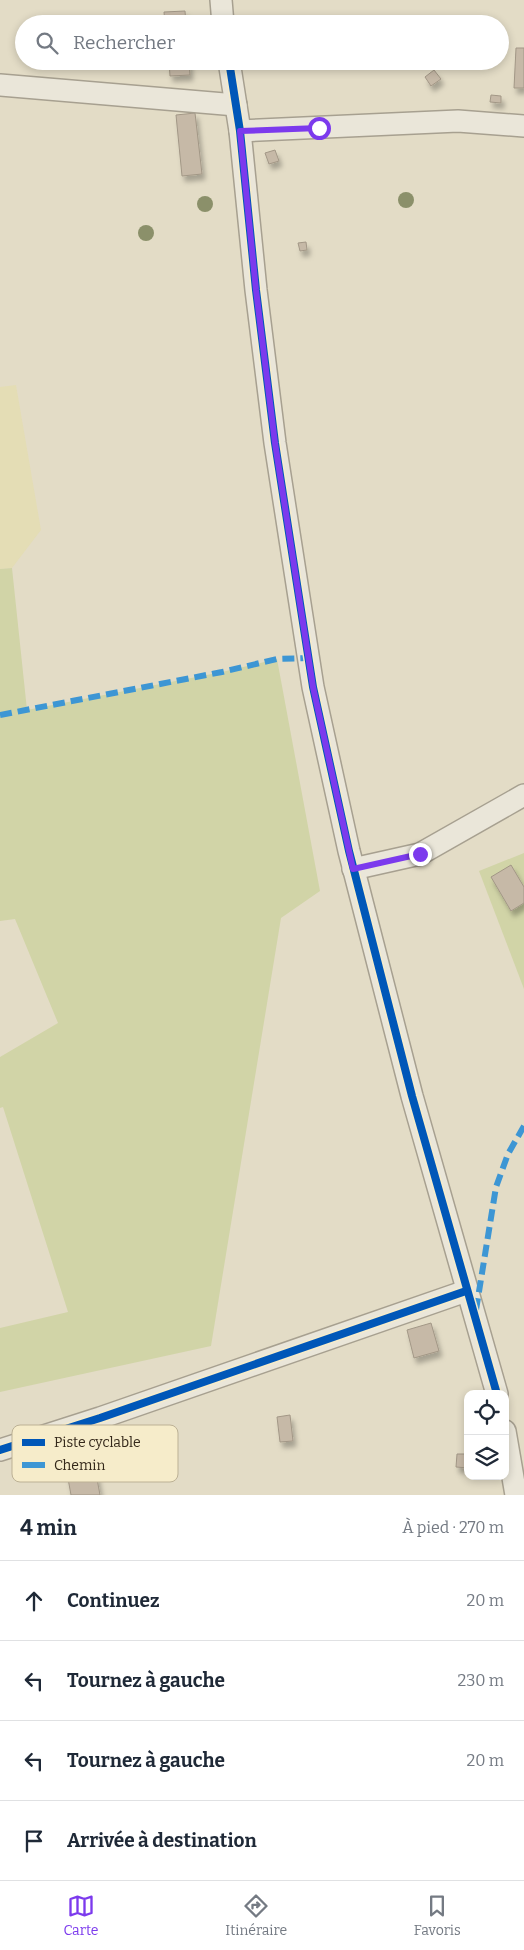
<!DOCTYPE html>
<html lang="fr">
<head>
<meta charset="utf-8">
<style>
  body { margin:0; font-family:Bitter,serif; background:#f2f2f3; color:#1f2937 }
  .controls { position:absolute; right:15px; bottom:15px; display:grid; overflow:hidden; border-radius:10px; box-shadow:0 2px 8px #0003 }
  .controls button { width:45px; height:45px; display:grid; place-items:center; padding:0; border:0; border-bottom:1px solid #e0e1e3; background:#fff; color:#1f2937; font:25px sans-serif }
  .stop { position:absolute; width:15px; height:15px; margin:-11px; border:4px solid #7c3aed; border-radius:50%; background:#fff }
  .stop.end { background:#7c3aed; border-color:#fff; box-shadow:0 1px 5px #0008 }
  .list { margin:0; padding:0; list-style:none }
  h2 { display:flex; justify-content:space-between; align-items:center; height:65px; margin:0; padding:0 20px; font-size:21px }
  h2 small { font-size:16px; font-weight:400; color:#747a83 }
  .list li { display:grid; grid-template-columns:32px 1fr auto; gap:15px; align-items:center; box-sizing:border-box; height:80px; padding:0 20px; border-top:1px solid #e0e1e3 }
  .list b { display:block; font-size:19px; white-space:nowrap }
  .list em { font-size:16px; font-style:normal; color:#747a83 }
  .icon { flex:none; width:28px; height:28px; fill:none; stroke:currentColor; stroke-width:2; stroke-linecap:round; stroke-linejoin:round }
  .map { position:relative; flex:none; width:524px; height:1495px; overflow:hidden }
  .search { position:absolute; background:#fff; box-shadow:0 2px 8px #0003; left:15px; right:15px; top:15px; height:55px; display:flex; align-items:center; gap:12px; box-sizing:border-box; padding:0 18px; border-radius:28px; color:#747a83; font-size:19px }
  .sheet { height:385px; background:#fff }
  nav { display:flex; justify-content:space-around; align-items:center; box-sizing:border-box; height:70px; border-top:1px solid #e0e1e3; background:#fff; font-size:14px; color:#747a83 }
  nav a { display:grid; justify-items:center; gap:2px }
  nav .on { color:#7c3aed }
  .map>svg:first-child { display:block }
  .farmland { fill:#e4ddb5 }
  .green { fill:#d1d4a7 }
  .building { fill:#c6b9a7; stroke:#a29786; filter:url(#shadow) }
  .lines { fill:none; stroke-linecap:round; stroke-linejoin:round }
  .minor-casing { stroke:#a7a090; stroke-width:24 }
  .minor { stroke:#eae6d9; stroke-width:21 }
  .quiet { stroke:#3d96d4; stroke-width:6; stroke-dasharray:12 6; stroke-linecap:butt }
  .cycleway-casing { stroke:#f6ecca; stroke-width:11 }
  .cycleway { stroke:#0057b8; stroke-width:8 }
  .tree { fill:#8b906a }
  .route { stroke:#7c3aed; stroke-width:6 }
  .key { fill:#f6ecca; stroke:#bcb195; stroke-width:1 }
  .key-label { font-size:14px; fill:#34281a }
</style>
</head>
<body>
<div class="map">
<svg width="524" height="1495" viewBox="0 0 524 1495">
  <defs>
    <filter id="shadow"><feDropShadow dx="3" dy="5.5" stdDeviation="2.5" flood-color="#0004"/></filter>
  </defs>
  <rect width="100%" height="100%" fill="#e3dcc6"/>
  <polygon class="farmland" points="16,385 41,530 12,568 0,569 0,387"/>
  <g class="green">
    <polygon points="12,568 27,710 222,672 277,659 320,891 281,918 211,1346 0,1392 0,1328 68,1312 3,1107 0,1108 0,1057 58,1023 15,919 0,921 0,569"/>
    <polygon points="524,853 524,989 479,871"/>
  </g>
  <g class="building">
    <polygon points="185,11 186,24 165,24 164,12"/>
    <polygon points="516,48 524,48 524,88 514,88"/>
    <polygon points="169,61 189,61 190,75 170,76"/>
    <polygon points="434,70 441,79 431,86 425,77"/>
    <polygon points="491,95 501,96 501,103 490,102"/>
    <polygon points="195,113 202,174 182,176 176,115"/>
    <polygon points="275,150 279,161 269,164 265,153"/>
    <polygon points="306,242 307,250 300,251 298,243"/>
    <polygon points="511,865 524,887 524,903 511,911 491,877"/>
    <polygon points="431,1323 439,1351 414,1358 407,1330"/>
    <polygon points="290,1415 293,1441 280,1442 277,1417"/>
    <polygon points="457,1454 468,1454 468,1468 456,1467"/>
    <polygon points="95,1468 100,1495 71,1495 67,1473"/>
  </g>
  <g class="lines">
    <g class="minor-casing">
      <g id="minor">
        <polyline points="221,0 223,24"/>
        <polyline points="229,61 240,131 256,290 275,443 313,687 349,851 412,1096 497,1394"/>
        <polyline points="0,85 236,105"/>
        <polyline points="240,131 458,121 524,126"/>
        <polyline points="353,869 420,854 524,795"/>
        <polyline points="505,1431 516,1495"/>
        <polyline points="0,1450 100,1418 466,1291"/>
      </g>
    </g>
    <use href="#minor" class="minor"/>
    <g class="quiet">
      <polyline points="0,715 222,672 277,659 309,658"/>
      <polyline points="476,1310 496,1187 508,1154 524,1126"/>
    </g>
    <g class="cycleway-casing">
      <g id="cycleway">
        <polyline points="229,61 240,131 256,290 275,443 313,687 349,851 412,1096 497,1394"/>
        <polyline points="0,1450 100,1418 466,1291"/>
      </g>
    </g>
    <use href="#cycleway" class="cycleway"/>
  </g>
  <g class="tree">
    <circle cx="406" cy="200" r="8"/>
    <circle cx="205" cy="204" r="8"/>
    <circle cx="146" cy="233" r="8"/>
  </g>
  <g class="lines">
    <polyline class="route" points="319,128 240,131 256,290 275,443 313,687 353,869 420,854"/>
  </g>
  <rect x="12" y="1425" width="166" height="57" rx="8" class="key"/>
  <rect x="22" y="1439" width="23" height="7" fill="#0057b8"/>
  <rect x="22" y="1462" width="23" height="6" fill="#3d96d4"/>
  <g class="key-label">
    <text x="54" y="1447">Piste cyclable</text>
    <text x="54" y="1470">Chemin</text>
  </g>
</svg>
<div class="controls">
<button><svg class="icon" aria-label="locate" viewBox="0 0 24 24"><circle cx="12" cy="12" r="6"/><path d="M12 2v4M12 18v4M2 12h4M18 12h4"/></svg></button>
<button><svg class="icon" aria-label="layers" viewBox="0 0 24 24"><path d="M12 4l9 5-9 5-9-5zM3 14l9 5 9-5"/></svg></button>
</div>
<div class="stop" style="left:319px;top:128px"></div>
<div class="stop end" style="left:420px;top:854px"></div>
<div class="search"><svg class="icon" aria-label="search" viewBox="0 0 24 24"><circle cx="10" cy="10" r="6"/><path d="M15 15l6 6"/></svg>Rechercher</div>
</div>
<section class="sheet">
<h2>4 min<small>À pied · 270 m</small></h2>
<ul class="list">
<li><svg class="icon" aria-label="ahead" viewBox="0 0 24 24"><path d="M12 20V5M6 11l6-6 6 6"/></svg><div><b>Continuez</b></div><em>20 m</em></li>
<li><svg class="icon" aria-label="left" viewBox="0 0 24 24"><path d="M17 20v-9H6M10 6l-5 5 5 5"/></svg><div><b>Tournez à gauche</b></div><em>230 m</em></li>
<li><svg class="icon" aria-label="left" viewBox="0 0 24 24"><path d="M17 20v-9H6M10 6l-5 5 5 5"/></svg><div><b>Tournez à gauche</b></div><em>20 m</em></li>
<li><svg class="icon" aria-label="arrive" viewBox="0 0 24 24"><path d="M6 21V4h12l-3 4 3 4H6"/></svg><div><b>Arrivée à destination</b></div></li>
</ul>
</section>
<nav>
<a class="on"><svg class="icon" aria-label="map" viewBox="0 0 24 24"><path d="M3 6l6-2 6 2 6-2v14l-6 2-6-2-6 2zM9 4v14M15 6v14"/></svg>Carte</a>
<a><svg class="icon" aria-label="directions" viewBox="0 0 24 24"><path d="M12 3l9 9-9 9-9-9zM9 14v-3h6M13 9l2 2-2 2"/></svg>Itinéraire</a>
<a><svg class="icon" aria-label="saved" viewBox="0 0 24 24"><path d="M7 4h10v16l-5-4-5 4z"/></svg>Favoris</a>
</nav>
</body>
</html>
